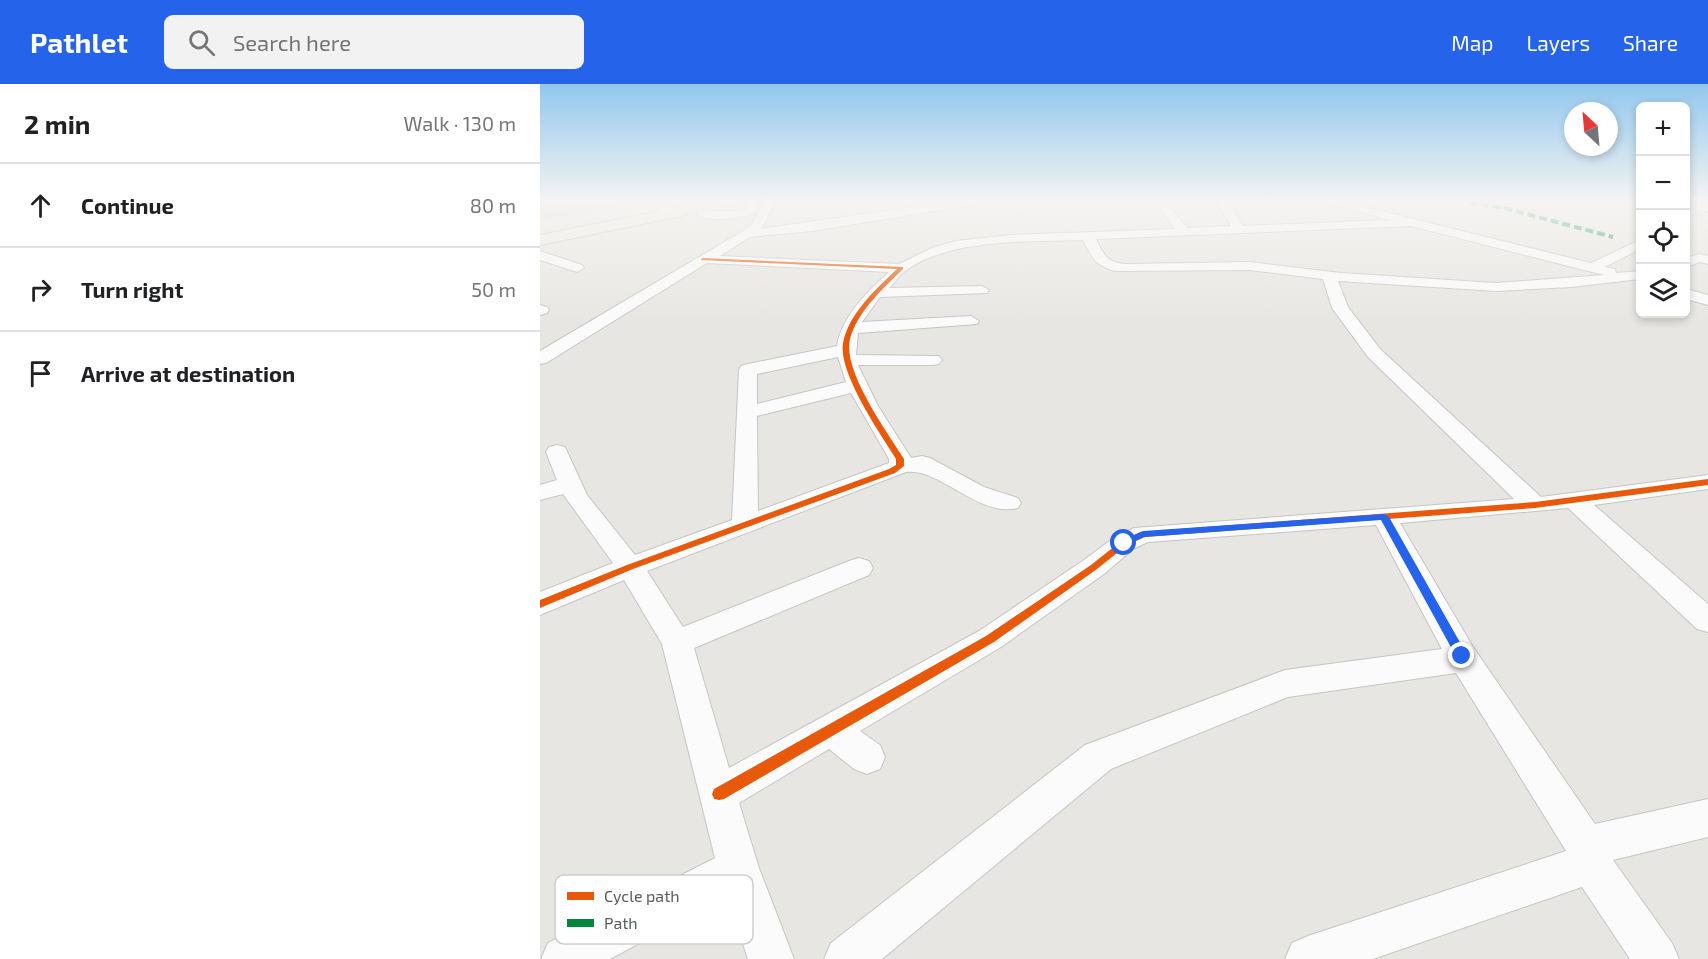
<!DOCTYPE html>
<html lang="en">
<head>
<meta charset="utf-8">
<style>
  body { margin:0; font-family:"Exo 2",sans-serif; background:#f2f2f2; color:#202124 }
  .controls { position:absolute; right:18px; top:18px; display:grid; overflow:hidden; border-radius:9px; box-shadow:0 3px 9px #0003 }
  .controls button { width:54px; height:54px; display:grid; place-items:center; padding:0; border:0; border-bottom:2px solid #e0e0e0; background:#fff; color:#202124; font:30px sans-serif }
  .compass { position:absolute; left:1024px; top:18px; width:54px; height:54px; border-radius:50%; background:#fff; box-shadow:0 3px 9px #0003; rotate:334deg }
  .stop { position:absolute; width:18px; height:18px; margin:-14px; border:4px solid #2563eb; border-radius:50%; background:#fff }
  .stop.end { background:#2563eb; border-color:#fff; box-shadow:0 2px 6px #0008 }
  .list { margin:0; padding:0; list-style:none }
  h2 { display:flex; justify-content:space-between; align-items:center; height:78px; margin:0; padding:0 24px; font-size:26px }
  h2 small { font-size:20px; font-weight:400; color:#757577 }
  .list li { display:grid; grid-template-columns:39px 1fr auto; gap:18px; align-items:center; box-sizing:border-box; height:84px; padding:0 24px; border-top:2px solid #e0e0e0 }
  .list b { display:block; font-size:22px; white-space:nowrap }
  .list em { font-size:20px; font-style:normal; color:#757577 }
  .icon { flex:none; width:33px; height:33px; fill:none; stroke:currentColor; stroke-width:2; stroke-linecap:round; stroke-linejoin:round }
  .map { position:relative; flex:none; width:1168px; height:875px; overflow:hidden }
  header { display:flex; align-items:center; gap:36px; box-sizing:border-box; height:84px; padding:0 30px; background:#2563eb; color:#fff }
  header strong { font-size:28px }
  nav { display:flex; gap:33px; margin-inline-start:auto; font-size:21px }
  .search { width:420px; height:54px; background:#f2f2f2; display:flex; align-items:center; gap:15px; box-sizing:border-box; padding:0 21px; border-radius:9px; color:#757577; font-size:22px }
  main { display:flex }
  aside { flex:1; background:#fff }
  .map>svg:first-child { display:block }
  .education { fill:#dad6d1 }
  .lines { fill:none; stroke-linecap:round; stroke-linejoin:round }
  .minor-casing { stroke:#c4c5c5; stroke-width:2 }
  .major-casing { stroke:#d2c3ad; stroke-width:2 }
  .minor { fill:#fcfbfb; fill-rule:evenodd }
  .major { fill:#f1ede5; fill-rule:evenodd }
  .quiet { stroke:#00873e; stroke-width:4; stroke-dasharray:8 4; stroke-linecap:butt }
  .cycleway-casing { stroke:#fff; stroke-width:4 }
  .cycleway { fill:#e8590c; fill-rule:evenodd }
  .route { fill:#2563eb }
  .key { fill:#fff; stroke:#cdced0; stroke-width:1.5 }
  .key-label { font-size:16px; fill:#575d61 }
</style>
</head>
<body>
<header>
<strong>Pathlet</strong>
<div class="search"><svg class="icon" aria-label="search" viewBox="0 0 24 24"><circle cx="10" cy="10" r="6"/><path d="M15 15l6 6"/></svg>Search here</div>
<nav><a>Map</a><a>Layers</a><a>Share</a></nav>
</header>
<main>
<aside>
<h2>2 min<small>Walk · 130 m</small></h2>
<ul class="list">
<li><svg class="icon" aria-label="ahead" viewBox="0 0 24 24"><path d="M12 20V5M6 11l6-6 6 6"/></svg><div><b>Continue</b></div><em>80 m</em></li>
<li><svg class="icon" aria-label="right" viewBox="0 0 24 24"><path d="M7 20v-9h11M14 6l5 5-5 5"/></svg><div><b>Turn right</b></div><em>50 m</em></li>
<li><svg class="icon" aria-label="arrive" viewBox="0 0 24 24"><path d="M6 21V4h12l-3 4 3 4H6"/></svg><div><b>Arrive at destination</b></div></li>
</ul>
</aside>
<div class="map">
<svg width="1168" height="875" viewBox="0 0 1168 875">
  <rect width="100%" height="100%" fill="#e8e6e2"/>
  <polygon class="education" points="85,119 92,119 0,136 0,122"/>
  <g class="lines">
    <g class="minor-casing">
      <g id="minor">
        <polygon points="106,116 119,116 137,129 131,132 127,131"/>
        <path d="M208 116H219L218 126C208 134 168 139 158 131L161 121H169L170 127H199L207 124Z"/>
        <path d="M225 116H236L221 145 421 116H450L445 119 272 147 210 153 180 172 359 180 392 164 416 157 471 151 635 145 614 116H625L647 144 691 142 676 116H687L703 142 849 136 777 116H797L1051 179 1100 156V165L1065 183 1075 185 1076 189 1100 187V195L1031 203 956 207 798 197 808 223 840 265 1001 413 1168 391V405L1054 421 1168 520V548L1157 545 1028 424 860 439 933 563 1055 740 1168 715V753L1073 776 1132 859 1139 875H1090L1042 803 833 875H745L752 859 768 852 1026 767 916 589 748 613 571 685 342 875H284L291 859 545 661 745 586 902 565 836 441 608 458 593 465 564 490 461 563 320 647 340 661 345 673 340 685 327 690 314 685 289 665 199 719 219 784 254 875H208L187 812 70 875H1L8 859 175 774 122 560 84 496 0 531V508L73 479 23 410 0 416V401L17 396 6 368 9 363 17 361 25 363 47 411 95 471 192 436 199 286 201 282 208 280 297 262C302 232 327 208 349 188L167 179 6 279 0 280V267L203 147 212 140ZM871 142 1064 191 956 199 801 189 710 178 584 180C567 178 563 170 556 155ZM543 156C551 173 556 182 575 187L710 186 783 195 792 224 828 273 974 415 594 444 575 453 544 476 439 547 189 684 154 564 329 491 333 484 329 477 319 474 309 477 143 543 107 487 366 388C399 383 439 434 478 424L481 419 478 414 444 403 390 374 382 372 371 374 338 322 318 281H393L399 280 402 276 399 272 316 271 318 249 437 240 439 237 431 232 322 238 340 213 447 209 449 206 442 202 349 204C354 199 359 192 365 187 410 154 490 158 543 156ZM298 273 306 298 217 320V290ZM311 309 349 375V379L218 427 217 332Z"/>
        <polygon points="1146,116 1168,121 1168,128 1146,121"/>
        <polygon points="0,167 42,181 44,184 37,188 0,176"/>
        <polygon points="1159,170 1168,172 1168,180 1160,178 1146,183 1146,174"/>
        <polygon points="1146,205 1168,211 1168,221 1146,215"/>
        <polygon points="0,221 7,223 9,226 7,229 0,231"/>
      </g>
    </g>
    <g class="major-casing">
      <polygon id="major" points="177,116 207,116 200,120 0,161 0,151"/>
    </g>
    <use href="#minor" class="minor"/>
    <use href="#major" class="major"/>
    <polyline class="quiet" points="917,116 964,124 1073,153"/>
    <g class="cycleway-casing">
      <g id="cycleway">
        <path d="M163 174 363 183V185C343 205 318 226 310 255 302 286 347 348 364 375V382L355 389 93 485 0 524V516L87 481 349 385 356 381V375C340 349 298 289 303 259 309 229 336 205 357 185L161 176V175Z"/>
        <polygon points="1168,395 1168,401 995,424 605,453 587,461 557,485 454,558 184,715 179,716 174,715 172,710 174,705 446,552 551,481 581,457 600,448 995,418"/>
      </g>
    </g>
    <use href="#cycleway" class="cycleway"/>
  </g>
  <linearGradient id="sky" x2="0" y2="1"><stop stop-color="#92c7ee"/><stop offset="0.49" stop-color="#f5f4f2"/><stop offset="1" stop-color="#f5f4f2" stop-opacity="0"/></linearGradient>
  <rect width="1168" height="239" fill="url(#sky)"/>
  <polygon class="route" points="844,430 849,433 926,569 926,576 918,576 841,436 604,453 584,462 578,459 603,447"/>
  <rect x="15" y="791" width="198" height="69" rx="9" class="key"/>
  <rect x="27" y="808" width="27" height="8" fill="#e8590c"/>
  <rect x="27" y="835" width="27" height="8" fill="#00873e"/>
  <g class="key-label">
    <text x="64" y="818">Cycle path</text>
    <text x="64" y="845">Path</text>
  </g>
</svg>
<div class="controls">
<button>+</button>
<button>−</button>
<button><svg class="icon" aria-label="locate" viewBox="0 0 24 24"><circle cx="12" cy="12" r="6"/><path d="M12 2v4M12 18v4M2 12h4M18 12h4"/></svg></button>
<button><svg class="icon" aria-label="layers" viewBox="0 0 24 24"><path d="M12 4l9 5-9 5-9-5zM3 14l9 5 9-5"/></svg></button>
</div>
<svg class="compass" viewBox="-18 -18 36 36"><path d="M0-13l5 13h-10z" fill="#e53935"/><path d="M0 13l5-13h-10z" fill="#757577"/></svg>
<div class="stop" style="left:584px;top:459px"></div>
<div class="stop end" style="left:922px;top:572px"></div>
</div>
</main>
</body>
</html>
